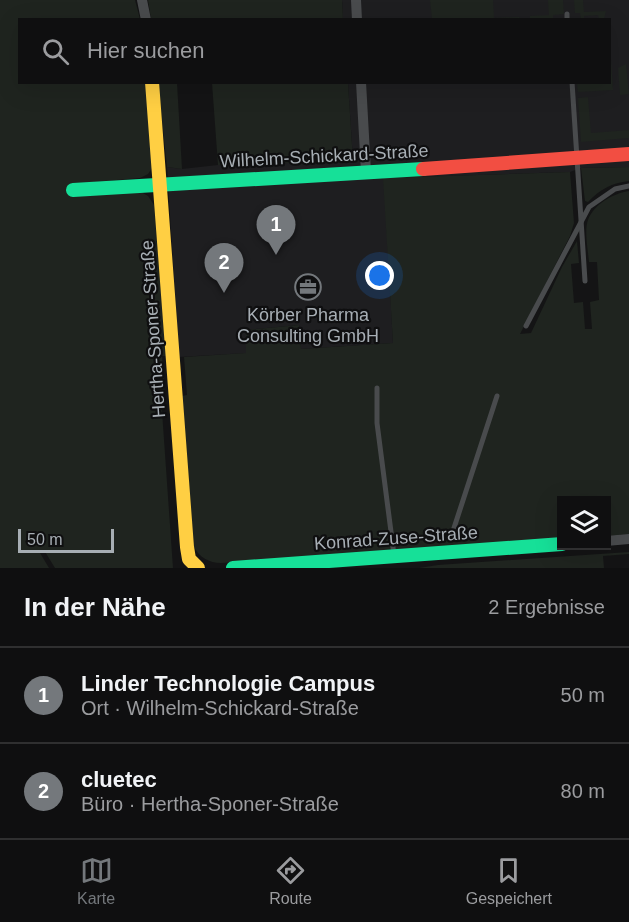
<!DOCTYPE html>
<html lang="de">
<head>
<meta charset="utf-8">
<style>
  body { margin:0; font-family:Arial,sans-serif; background:#1d1d1e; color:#f1f3f6 }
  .controls { position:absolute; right:18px; bottom:18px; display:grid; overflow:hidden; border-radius:0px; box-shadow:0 6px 24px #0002 }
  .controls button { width:54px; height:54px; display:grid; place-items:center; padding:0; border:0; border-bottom:2px solid #2f2f30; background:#0f0f10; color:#f1f3f6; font:30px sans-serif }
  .scale { position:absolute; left:18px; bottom:15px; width:96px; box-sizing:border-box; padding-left:6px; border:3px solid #a7aeb4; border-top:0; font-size:16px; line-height:21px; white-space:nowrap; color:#a7aeb4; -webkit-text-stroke:4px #0f0f10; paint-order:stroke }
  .you { position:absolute; left:380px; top:276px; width:21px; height:21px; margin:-15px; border:4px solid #fff; border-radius:50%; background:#1a73e8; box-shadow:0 0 0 9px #1a73e833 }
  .badge { display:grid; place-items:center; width:39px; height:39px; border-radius:50%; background:#74787c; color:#fff; font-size:20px; font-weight:700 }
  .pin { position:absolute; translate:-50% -50px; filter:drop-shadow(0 2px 3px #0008) }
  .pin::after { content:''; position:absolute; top:32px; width:21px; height:18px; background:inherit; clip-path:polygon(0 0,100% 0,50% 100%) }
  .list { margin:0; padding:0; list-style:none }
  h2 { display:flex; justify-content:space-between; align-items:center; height:78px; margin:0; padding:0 24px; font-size:26px }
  h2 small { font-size:20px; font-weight:400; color:#9b9c9f }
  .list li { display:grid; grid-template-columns:39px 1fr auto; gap:18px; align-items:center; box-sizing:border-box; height:96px; padding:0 24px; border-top:2px solid #2f2f30 }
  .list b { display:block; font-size:22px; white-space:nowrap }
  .list p { margin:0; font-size:20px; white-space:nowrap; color:#9b9c9f }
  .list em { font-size:20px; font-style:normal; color:#9b9c9f }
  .icon { flex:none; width:33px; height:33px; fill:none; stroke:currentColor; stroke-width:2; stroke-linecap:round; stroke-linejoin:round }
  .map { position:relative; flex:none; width:629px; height:568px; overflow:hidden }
  .search { position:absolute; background:#0f0f10; box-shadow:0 6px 24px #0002; left:18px; right:18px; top:18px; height:66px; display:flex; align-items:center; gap:15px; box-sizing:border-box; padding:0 21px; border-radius:0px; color:#9b9c9f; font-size:22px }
  .sheet { height:270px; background:#0f0f10 }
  nav { display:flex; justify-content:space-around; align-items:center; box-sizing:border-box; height:84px; border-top:2px solid #2f2f30; background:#0f0f10; font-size:16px; color:#9b9c9f }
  nav a { display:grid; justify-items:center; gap:3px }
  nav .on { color:#74787c }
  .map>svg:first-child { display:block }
  .built { fill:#1e1e20 }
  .green { fill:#1f241f }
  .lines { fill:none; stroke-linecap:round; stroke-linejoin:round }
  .lane { stroke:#494b4d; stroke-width:5 }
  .street { stroke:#494b4d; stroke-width:10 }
  .fast { stroke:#16e098; stroke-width:14 }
  .slow { stroke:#ffcf43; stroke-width:14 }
  .jam { stroke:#f24e42; stroke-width:14 }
  .labels { text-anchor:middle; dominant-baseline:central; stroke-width:4.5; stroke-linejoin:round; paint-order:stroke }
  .street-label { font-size:18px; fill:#a7aeb4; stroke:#0f0f10 }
  .poi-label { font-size:18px; fill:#a7aeb4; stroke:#0f0f10 }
</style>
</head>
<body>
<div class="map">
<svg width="629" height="568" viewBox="0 0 629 568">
  <rect width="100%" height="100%" fill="#141415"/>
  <polygon class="built" points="342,0 629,0 629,167 581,168 570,172 384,178 393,343 301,349 299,325 246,330 247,353 179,357 167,167 182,169 218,165 353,161 348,83 610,82 610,20 343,19"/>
  <g class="green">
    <polygon points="0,0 135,0 140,19 20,20 20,82 147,83 152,168 148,174 140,178 71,184 139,191 148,196 154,205 166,356 162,356 165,397 161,397 173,568 55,568 44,550 40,553 49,568 0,568"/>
    <polygon points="148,0 342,0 343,19 151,19"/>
    <polygon points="430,0 493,0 494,18 519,17 520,19 432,19"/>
    <polygon points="548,0 563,0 564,14 553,15 553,19 530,19 530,16 549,15"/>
    <polygon points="574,0 583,0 584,12 606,11 604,19 599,19 598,15 584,16 584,19 581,19 580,13 575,13"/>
    <polygon points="610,44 613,90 578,92 577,83 610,82"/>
    <polygon points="626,64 629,94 620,95 618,68"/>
    <polygon points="158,83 177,83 182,169 167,167"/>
    <polygon points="212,83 348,83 353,161 218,165"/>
    <polygon points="588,97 591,133 629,130 629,138 581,142 578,98"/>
    <path d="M629 167V181C612 183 600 189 588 202L585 201 581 168Z"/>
    <path d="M570 172 574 223 570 236 520 334 531 333 562 267 577 241 579 263 571 264 574 303 583 302 585 329H592L590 302 599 300 597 262H589C588 250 584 231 588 220 594 204 614 193 629 191V534L607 536 606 500H562L561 539 221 563C209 563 199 557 194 547L182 396 187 395 184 357 246 353V330L299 325 301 349 393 343 383 178Z"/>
    <polygon points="629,552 629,554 603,556 604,568 419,568 438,565"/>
  </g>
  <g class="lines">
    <g class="lane">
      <polyline points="567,14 567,20"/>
      <polyline points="572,82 585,281"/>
      <polyline points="526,326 589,207 615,189 629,186"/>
      <polyline points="377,388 377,423 394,555"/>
      <polyline points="453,531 497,396"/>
    </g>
    <g class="street">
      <polyline points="142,0 146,20"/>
      <polyline points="356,0 357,20"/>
      <polyline points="361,82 366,172"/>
      <polyline points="606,541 629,539"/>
    </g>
    <g class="fast">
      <polyline points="73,190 423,169"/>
      <polyline points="233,568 562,544"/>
    </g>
    <polyline class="slow" points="152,82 187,547 189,559 198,568"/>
    <polyline class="jam" points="423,169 629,154"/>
  </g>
  <defs>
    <g id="office-ring" transform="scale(1.35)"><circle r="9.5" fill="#0f0f10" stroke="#74787c" stroke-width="1.5"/><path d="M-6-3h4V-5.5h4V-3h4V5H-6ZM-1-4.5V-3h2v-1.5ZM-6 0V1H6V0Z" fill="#74787c"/></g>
  </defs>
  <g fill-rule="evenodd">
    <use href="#office-ring" x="308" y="287"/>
  </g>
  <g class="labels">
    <g class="street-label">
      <text transform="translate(324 156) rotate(-3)">Wilhelm-Schickard-Straße</text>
      <text transform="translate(153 329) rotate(-94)">Hertha-Sponer-Straße</text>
      <text transform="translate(396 538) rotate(-4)">Konrad-Zuse-Straße</text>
    </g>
    <g class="poi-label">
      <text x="308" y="315">Körber Pharma<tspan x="308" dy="21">Consulting GmbH</tspan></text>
    </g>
  </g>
</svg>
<div class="controls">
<button><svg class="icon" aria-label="layers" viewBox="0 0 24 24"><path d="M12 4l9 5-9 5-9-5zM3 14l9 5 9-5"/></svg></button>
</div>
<div class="scale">50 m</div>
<div class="you"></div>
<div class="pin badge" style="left:276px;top:255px">1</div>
<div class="pin badge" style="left:224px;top:293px">2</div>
<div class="search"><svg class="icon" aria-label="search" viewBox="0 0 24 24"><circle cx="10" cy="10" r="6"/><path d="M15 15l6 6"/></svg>Hier suchen</div>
</div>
<section class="sheet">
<h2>In der Nähe<small>2 Ergebnisse</small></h2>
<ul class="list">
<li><span class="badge">1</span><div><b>Linder Technologie Campus</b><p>Ort · Wilhelm-Schickard-Straße</p></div><em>50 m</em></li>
<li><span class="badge">2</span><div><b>cluetec</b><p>Büro · Hertha-Sponer-Straße</p></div><em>80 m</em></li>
</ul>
</section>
<nav>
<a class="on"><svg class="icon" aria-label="map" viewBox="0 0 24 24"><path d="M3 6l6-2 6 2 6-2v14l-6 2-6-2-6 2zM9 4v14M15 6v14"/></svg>Karte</a>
<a><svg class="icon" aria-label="directions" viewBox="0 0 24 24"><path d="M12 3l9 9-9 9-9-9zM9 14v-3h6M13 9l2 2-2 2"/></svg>Route</a>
<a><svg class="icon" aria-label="saved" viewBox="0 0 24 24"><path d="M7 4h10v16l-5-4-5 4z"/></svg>Gespeichert</a>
</nav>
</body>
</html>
